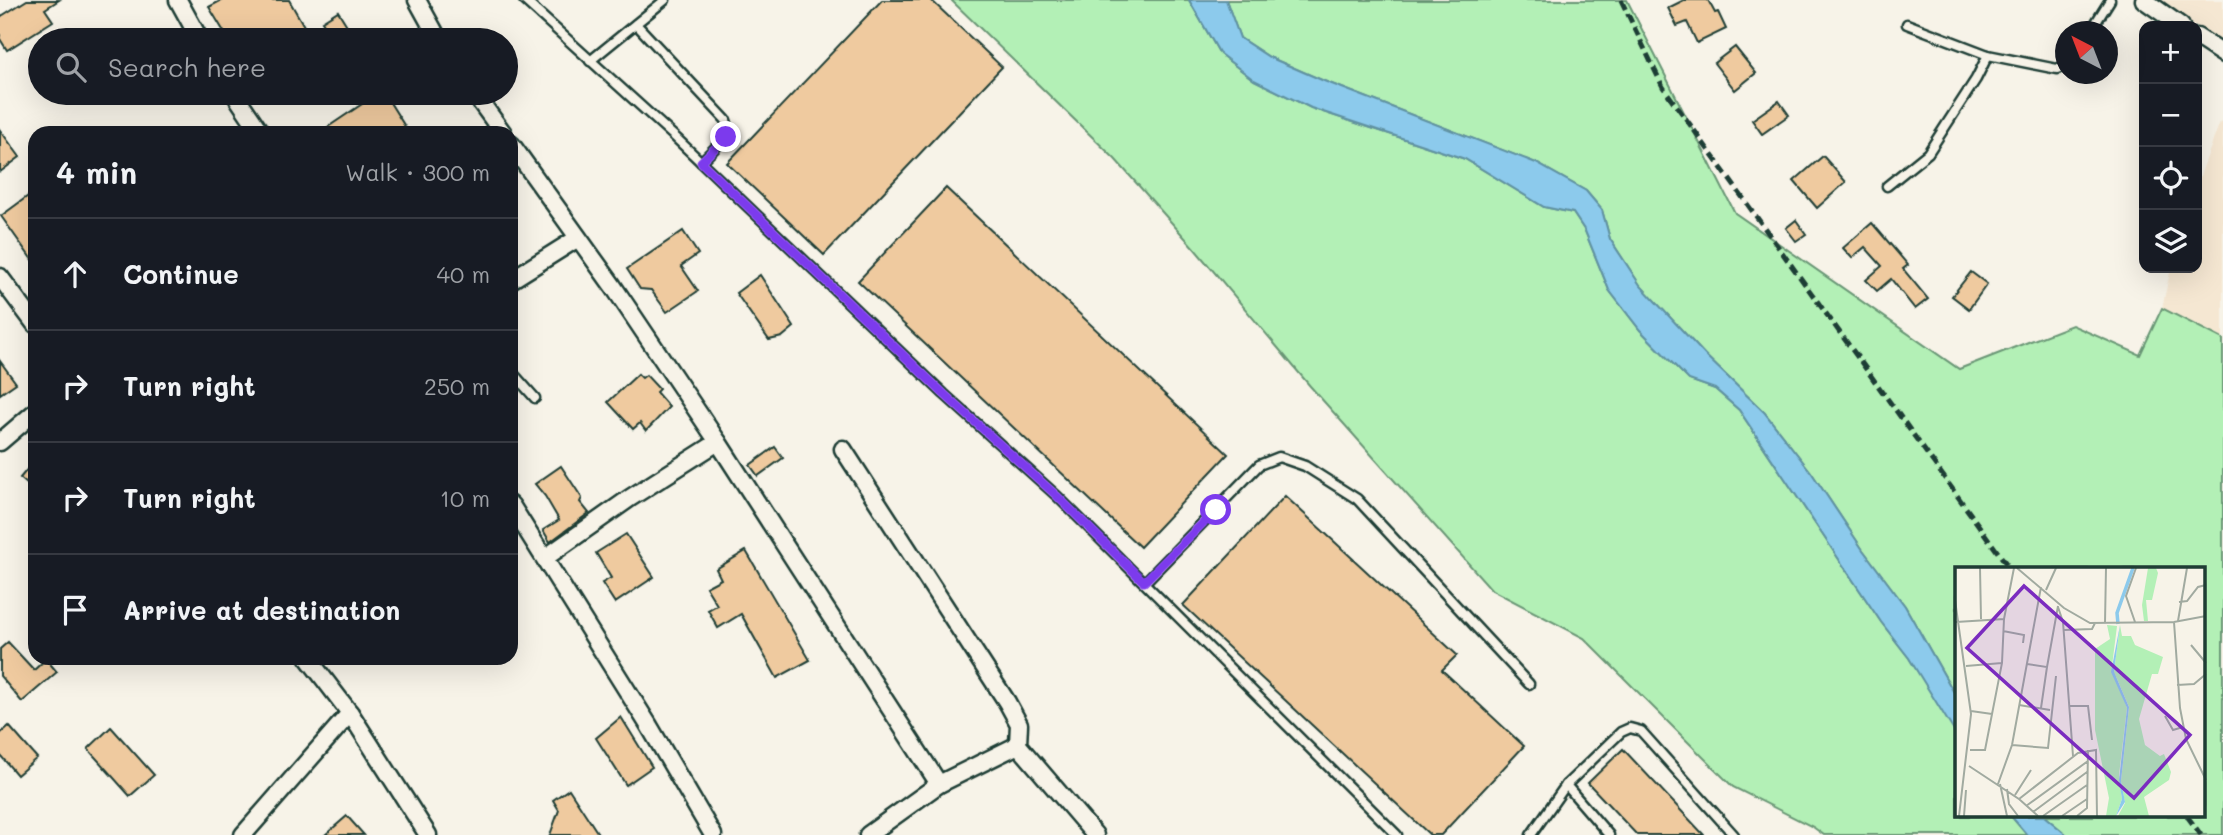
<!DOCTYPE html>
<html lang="en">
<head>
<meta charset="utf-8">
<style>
  body { margin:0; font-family:Mali,sans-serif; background:#20242c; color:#f1f3f6 }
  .controls { position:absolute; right:21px; top:21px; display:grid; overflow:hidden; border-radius:14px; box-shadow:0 7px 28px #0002 }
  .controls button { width:63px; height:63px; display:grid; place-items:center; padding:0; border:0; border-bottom:2px solid #363941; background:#171b24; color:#f1f3f6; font:35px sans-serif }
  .compass { position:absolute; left:2055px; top:21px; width:63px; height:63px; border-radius:50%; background:#171b24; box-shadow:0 7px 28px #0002; rotate:318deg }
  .stop { position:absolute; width:21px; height:21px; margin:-16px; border:5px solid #7c3aed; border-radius:50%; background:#fff }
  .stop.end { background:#7c3aed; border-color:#fff; box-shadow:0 2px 7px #0008 }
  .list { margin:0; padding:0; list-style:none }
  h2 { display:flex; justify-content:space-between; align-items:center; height:91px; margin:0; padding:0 28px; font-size:30px }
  h2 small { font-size:23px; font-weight:400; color:#9ea1a6 }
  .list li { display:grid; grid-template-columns:46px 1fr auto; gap:21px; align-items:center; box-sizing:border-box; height:112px; padding:0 28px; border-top:2px solid #363941 }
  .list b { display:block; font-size:26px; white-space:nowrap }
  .list em { font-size:23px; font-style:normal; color:#9ea1a6 }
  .icon { flex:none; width:38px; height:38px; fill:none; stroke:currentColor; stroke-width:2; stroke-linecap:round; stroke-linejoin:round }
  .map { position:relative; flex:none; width:2223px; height:835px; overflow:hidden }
  .search { position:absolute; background:#171b24; box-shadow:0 7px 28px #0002; left:28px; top:28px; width:490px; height:77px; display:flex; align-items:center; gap:18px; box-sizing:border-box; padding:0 24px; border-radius:38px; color:#9ea1a6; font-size:26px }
  .panel { position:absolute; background:#171b24; box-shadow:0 7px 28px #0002; left:28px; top:126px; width:490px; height:539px; border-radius:21px }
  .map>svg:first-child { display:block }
  .built { fill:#f5e7d2 }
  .green { fill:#b3f0b6; stroke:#699675; stroke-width:2 }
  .water { fill:#8ccaec; stroke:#6092a2; stroke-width:2 }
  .building { fill:#efca9f; stroke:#1f3d34; stroke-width:2 }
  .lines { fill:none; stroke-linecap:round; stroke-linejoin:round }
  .service-casing { stroke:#1f3d34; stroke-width:13 }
  .minor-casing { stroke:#1f3d34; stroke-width:21 }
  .service { stroke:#f7f3e8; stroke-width:8 }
  .minor { stroke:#f7f3e8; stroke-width:16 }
  .rail { stroke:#1f3d34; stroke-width:5; stroke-dasharray:10 5; stroke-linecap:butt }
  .route { stroke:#7c3aed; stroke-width:9 }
  .inset-river { fill:none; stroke:#8ccaec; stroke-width:3.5 }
  .inset-road { fill:none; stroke:#a1aaa0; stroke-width:2 }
  .view { fill:#7b2cbf; fill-opacity:0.15; stroke:#7b2cbf; stroke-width:3.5 }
  .inset-edge { fill:none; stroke:#1f3d34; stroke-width:3.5 }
</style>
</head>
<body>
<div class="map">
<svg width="2223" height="835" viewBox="0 0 2223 835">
  <rect width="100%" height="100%" fill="#f7f3e8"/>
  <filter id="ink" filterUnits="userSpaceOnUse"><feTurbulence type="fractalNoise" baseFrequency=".0143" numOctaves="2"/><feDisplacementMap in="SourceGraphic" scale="14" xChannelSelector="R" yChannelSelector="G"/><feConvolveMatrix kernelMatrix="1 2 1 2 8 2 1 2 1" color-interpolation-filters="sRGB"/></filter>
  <g filter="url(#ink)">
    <g class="built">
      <polygon points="2160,0 2223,0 2223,43 2203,33 2197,26 2193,26"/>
      <polygon points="2220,122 2223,123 2223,339 2162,308 2171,268 2197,268 2197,184"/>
    </g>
    <g class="green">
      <polygon points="951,0 1189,0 1220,54 1254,80 1311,108 1465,159 1544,207 1573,213 1585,231 1609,290 1640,330 1689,380 1715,389 1739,410 1881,622 1909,658 1954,728 1957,736 1957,816 2011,816 2027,835 1824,835 1813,827 1733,787 1584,638 1492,590 1310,386 1194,248 1115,159"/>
      <polygon points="1226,0 1627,0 1735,213 1959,369 2072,325 2140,355 2162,308 2223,339 2223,835 2067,835 2044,816 2204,816 2204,569 1957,569 1957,698 1905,606 1863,550 1811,472 1764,412 1705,355 1640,285 1610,239 1602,210 1586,191 1536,163 1324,81 1269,57 1240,38"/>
    </g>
    <g class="water">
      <polygon points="1189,0 1226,0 1240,38 1269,57 1324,81 1536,163 1586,191 1602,210 1610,239 1640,285 1705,355 1764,412 1811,472 1863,550 1905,606 1957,698 1957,736 1909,658 1881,622 1739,410 1715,389 1689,380 1640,330 1609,290 1585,231 1573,213 1544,207 1465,159 1311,108 1254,80 1220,54"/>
      <polygon points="2011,816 2044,816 2067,835 2027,835"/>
    </g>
    <g class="building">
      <polygon points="27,0 59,0 45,9 53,21 7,50 0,39 0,17"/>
      <polygon points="222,0 289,0 312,40 229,40 209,7"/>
      <polygon points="882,0 931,0 1002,67 824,255 727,163"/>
      <polygon points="1684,0 1708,0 1715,13 1718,12 1726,29 1697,43 1687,22 1677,26 1668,8"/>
      <polygon points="338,11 356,40 334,40 322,21"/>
      <polygon points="1735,47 1756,73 1735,90 1714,63"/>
      <polygon points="359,93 384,93 409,133 319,133 365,102"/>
      <polygon points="1779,101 1789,115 1762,134 1752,120"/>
      <polygon points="0,130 20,157 0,172"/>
      <polygon points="1823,156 1846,182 1817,208 1794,181"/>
      <polygon points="946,188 1228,454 1140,547 858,281"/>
      <polygon points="35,191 35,264 1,216"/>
      <polygon points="1796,220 1806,234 1796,241 1786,228"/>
      <polygon points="1872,223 1908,265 1903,269 1928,299 1915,309 1891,279 1877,291 1866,280 1882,266 1865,247 1852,258 1843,248"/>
      <polygon points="683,231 698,254 681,266 698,291 667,312 651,290 640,289 627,269"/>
      <polygon points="1971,272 1987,284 1969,309 1952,296"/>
      <polygon points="760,275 794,327 782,337 769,340 736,293"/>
      <polygon points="0,361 16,383 0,394"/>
      <polygon points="638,374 642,378 646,375 659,389 656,392 669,407 646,431 640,423 633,429 608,402"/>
      <polygon points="775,447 783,458 758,476 750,465"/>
      <polygon points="35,460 35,491 20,478"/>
      <polygon points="561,466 582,498 580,502 589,513 550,542 543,530 559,520 545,496 535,484"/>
      <polygon points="1285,496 1457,655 1442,670 1524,746 1441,835 1430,835 1183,605"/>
      <polygon points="626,534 654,577 615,603 602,583 611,578 596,553"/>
      <polygon points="746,551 810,660 777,678 741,614 718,628 708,610 717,605 706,587 721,579 716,569"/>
      <polygon points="8,642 34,670 46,659 57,672 22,702 0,676 0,649"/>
      <polygon points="621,717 652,767 626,785 596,738"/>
      <polygon points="9,726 37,758 17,775 0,755 0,734"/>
      <polygon points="111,727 154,775 130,796 88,749"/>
      <polygon points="1623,749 1704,835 1637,835 1588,783"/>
      <polygon points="569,789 599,835 550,835 559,810 553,800"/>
      <polygon points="347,816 364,835 325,835"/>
    </g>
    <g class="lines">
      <g class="service-casing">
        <g id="service">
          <polyline points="524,0 676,138 944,394 1057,496 1397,835"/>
          <polyline points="636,24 726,120 729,130 726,137 701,162"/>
          <polyline points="1907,24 1988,55 2057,69 2066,65"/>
          <polyline points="2090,32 2110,0"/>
          <polyline points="590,61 665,0"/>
          <polyline points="1887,186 1928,153 1976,79 1988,55"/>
          <polyline points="511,371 535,398"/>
          <polyline points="1145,582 1259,465 1279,457 1305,466 1357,499 1529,684"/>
          <polyline points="1566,785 1609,835"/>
          <polyline points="1531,835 1566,785 1621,732 1630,728 1641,731 1734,835"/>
        </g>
      </g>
      <g class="minor-casing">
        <g id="minor">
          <polyline points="178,0 200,40"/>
          <polyline points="417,0 439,40"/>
          <polyline points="2144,0 2181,26"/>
          <polyline points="2197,37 2223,54"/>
          <polyline points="234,93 261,133"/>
          <polyline points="474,93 503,133"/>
          <polyline points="511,144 613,286 718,442"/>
          <polyline points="0,277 35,324"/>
          <polyline points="511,280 578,238"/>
          <polyline points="0,442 35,412"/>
          <polyline points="843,449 1007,702 1019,724 1018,745 1095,835"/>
          <polyline points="511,505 648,724 713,835"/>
          <polyline points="545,558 630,498 718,442 939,784"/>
          <polyline points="308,658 350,713 428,835"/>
          <polyline points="243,835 350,713"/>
          <polyline points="868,835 939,784 1018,745"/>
        </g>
      </g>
      <use href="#service" class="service"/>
      <use href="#minor" class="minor"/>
      <g class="rail">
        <polyline points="1621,0 1663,87 2010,569"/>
        <polyline points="2187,816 2201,835"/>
      </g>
    </g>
  </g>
  <g class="lines" filter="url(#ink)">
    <polyline class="route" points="726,137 701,162 944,394 1057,496 1144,582 1216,510"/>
  </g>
  <g transform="translate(1955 567)">
    <rect width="250" height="250" fill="#f7f3e8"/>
    <path d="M193 1H201L203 6 197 33H191L193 54H189L187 38ZM152 58 162 59 157 99 172 141 164 208 167 232 161 249H151L154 231 140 163V82L155 72ZM165 58 167 69H176L180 78 208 90 203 107H197L184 152 190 178 205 189 209 187 216 205 214 213 189 230 194 249H163L170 236 166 214 174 140 159 105Z" fill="#b3f0b6"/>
    <path d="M165 58 159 105 174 140 166 214 170 235 161 249 167 232 164 213 172 141 156 105Z" fill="#8ccaec"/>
    <path class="inset-river" d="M163 57 162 46 178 1"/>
    <path class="inset-road" d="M25 1 26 52M62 1 109 41 135 56 219 55 251 49M91 23 101 1M0 33 16 147 4 249M224 35 232 34 243 20 251 18M103 40 108 55 118 189M223 54 232 1M1 55 49 52 59 1M180 55 171 29 181 1M219 55 225 141 231 172 251 213M150 56 151 1M109 63 137 62 140 56M48 64 69 68 68 76M236 78 251 96M72 97 92 100 86 141M11 99 47 96M92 100 103 39M222 118 239 117 251 107M64 138 95 143M115 139H133L137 173M16 144 37 147M210 149 218 163 228 160M57 178 93 181 101 109M15 183H30L47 96 49 52M14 199 64 232 123 186 141 183 142 249M43 217 57 178 86 20M45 217 52 249M52 222 54 237 63 249M60 228 76 203M64 232 83 249M71 239 133 194M78 245 132 205M9 249 11 223M88 249 132 218M107 249 132 232M122 249 132 241 133 183"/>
    <path class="view" d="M69 19 235 168 179 231 12 81Z"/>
    <rect width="250" height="250" class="inset-edge"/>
  </g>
</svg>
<div class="controls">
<button>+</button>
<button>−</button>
<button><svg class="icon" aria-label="locate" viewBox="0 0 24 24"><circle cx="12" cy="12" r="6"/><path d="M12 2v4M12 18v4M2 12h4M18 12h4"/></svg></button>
<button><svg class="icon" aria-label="layers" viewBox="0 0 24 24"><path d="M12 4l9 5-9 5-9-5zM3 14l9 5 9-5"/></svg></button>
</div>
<svg class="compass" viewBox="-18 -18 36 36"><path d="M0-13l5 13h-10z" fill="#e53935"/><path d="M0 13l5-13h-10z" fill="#9ea1a6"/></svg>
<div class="stop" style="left:1216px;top:510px"></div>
<div class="stop end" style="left:726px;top:137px"></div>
<div class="search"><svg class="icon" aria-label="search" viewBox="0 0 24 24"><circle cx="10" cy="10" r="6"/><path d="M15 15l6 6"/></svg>Search here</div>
<section class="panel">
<h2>4 min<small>Walk · 300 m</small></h2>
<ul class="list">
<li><svg class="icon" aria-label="ahead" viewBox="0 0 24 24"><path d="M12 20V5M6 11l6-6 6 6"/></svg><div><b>Continue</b></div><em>40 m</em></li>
<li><svg class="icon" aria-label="right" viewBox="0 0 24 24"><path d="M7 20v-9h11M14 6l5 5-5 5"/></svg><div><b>Turn right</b></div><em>250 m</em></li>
<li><svg class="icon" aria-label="right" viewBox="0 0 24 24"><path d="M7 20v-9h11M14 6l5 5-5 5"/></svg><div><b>Turn right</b></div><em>10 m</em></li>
<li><svg class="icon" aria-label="arrive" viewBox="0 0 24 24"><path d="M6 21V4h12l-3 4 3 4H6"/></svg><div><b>Arrive at destination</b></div></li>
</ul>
</section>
</div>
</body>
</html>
